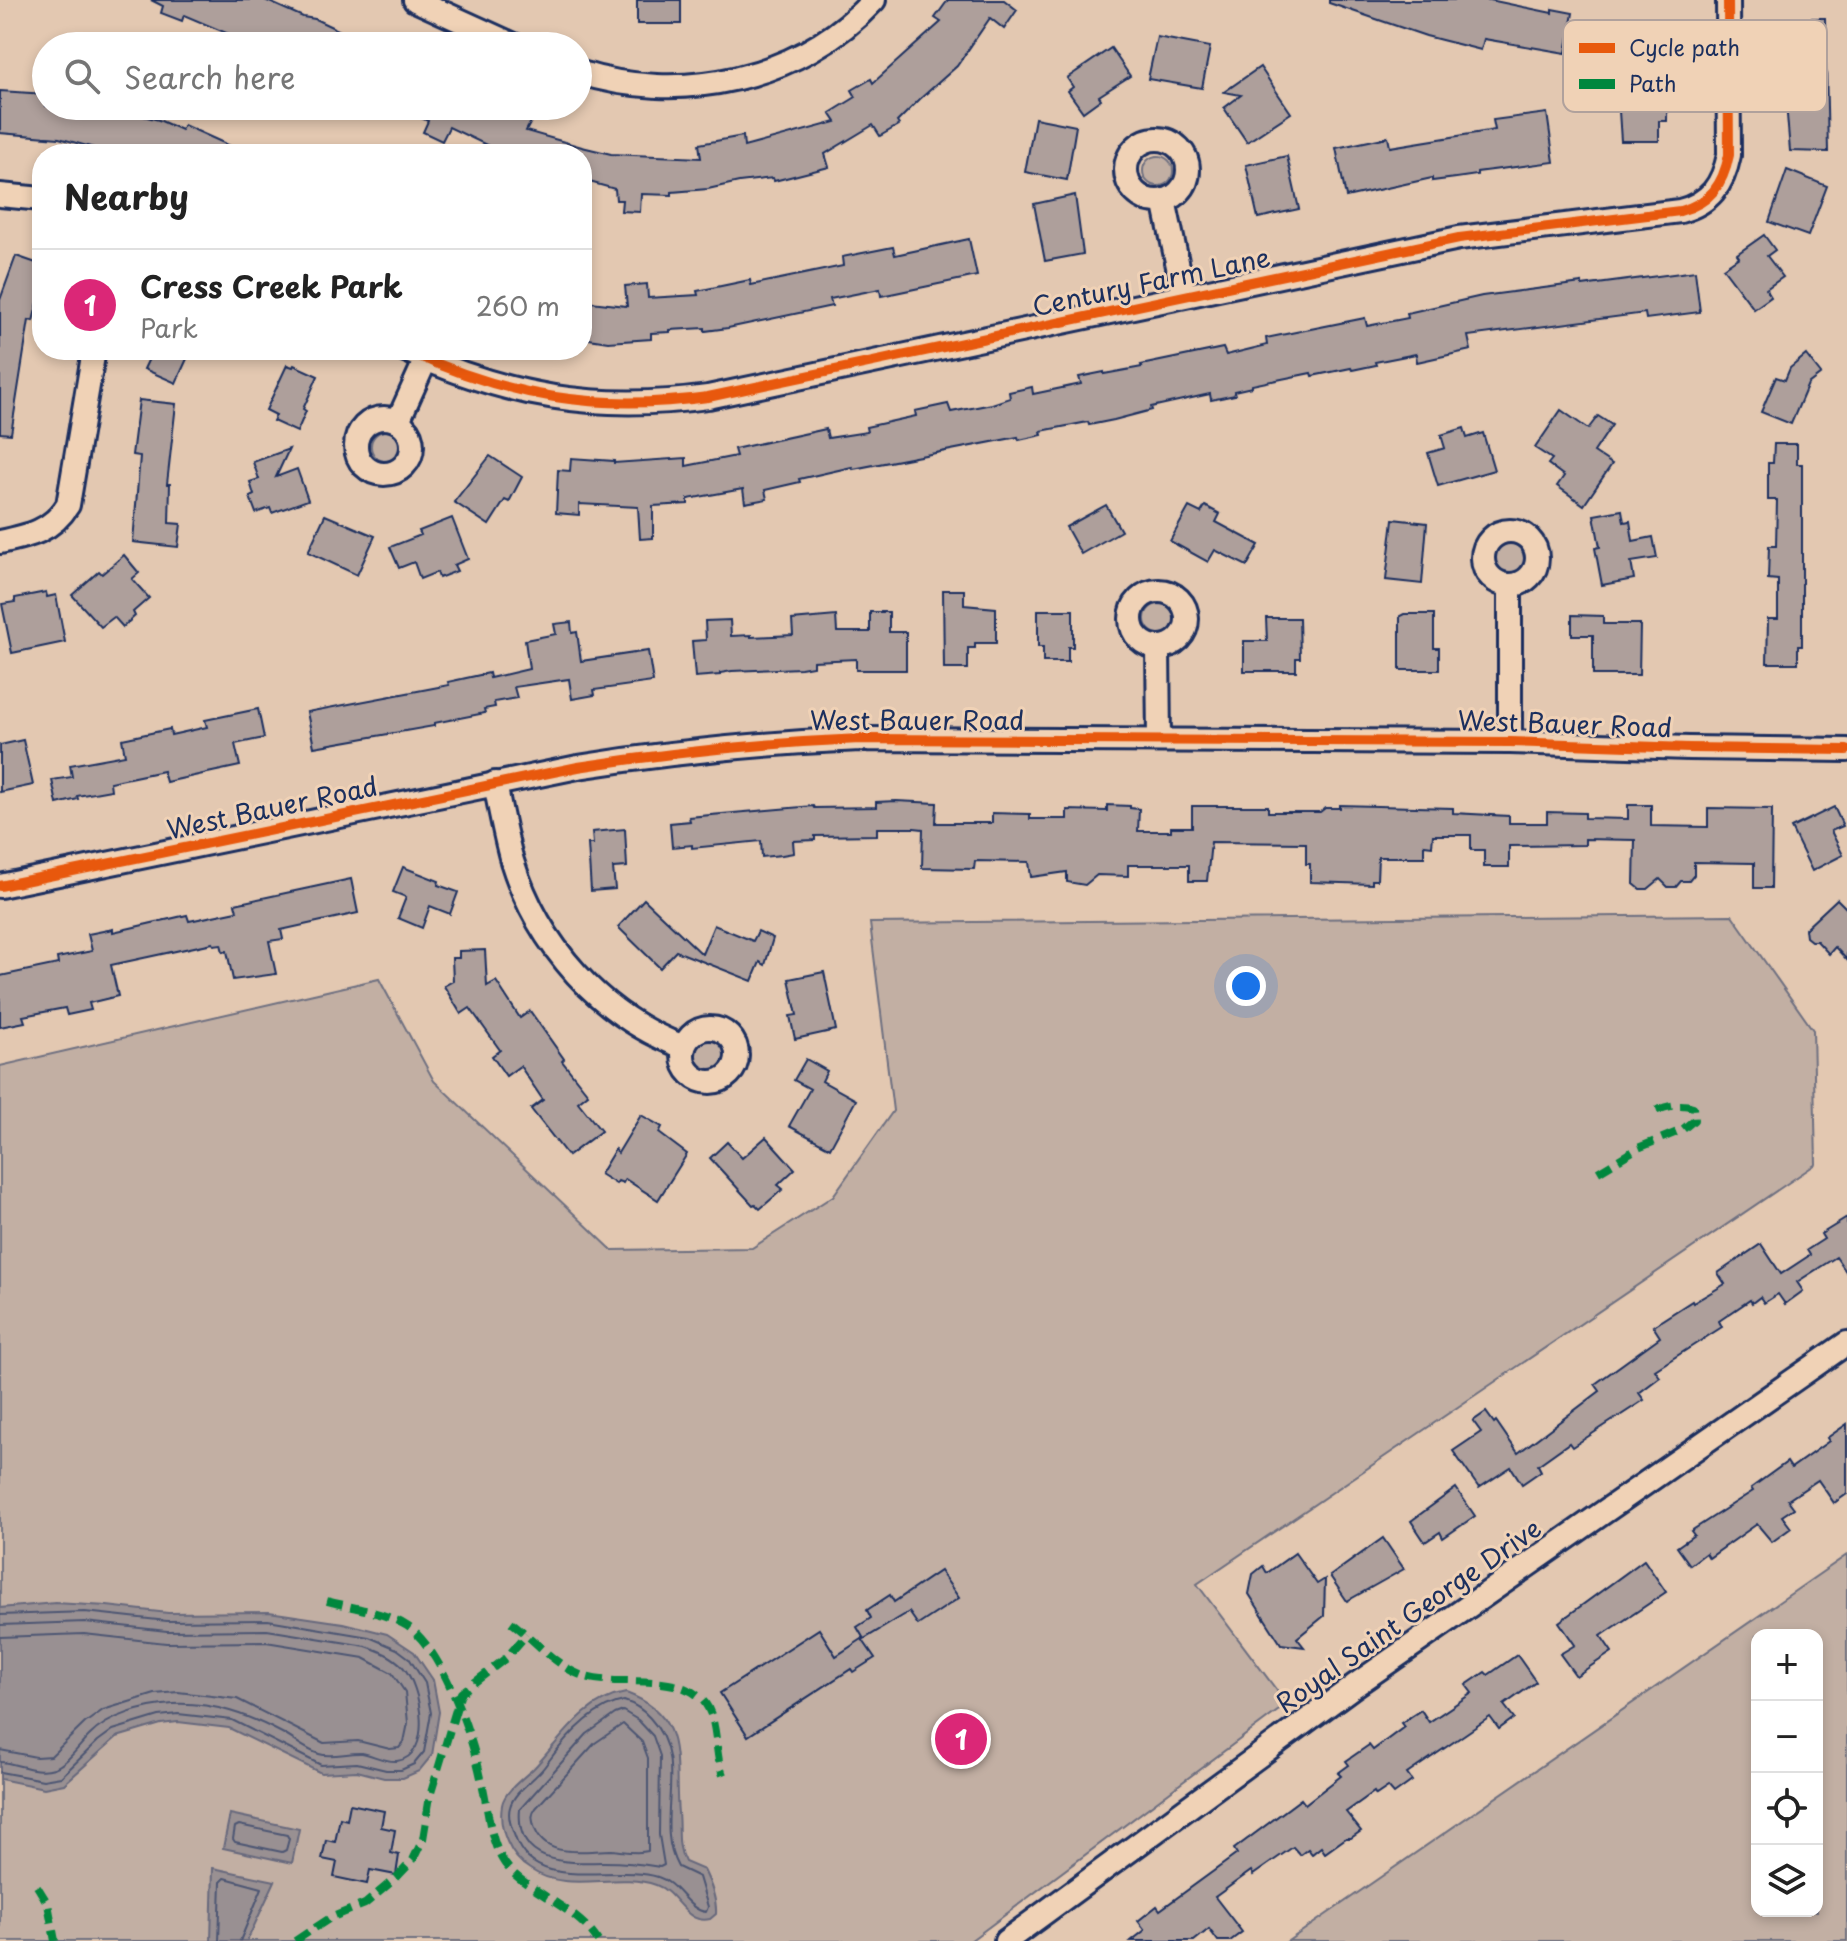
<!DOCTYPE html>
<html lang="en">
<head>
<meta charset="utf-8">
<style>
  body { margin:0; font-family:"Playpen Sans",sans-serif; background:#f2f2f2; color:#222 }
  .controls { position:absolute; right:24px; bottom:24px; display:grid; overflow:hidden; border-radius:16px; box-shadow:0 4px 12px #0003 }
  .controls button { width:72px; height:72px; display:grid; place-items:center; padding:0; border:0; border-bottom:2px solid #e0e0e0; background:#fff; color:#222; font:40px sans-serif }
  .you { position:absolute; left:1246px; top:986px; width:28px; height:28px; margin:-20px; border:6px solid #fff; border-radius:50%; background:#1a73e8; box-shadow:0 0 0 12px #1a73e833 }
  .badge { display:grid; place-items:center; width:52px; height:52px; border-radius:50%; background:#db2777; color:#fff; font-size:26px; font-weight:700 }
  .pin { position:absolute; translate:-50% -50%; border:4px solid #fff; box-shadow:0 2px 8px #0006 }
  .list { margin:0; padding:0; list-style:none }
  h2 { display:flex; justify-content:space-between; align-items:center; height:104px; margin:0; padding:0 32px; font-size:34px }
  h2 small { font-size:26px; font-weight:400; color:#767676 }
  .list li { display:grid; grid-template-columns:52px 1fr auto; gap:24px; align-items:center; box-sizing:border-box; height:112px; padding:0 32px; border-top:2px solid #e0e0e0 }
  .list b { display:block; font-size:30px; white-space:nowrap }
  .list p { margin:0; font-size:26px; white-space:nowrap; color:#767676 }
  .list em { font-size:26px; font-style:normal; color:#767676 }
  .icon { flex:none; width:44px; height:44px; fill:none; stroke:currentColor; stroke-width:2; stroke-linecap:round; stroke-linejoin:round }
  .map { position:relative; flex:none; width:1847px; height:1941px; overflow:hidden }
  .search { position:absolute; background:#fff; box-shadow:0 4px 12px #0003; left:32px; top:32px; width:560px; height:88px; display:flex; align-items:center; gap:20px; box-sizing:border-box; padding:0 28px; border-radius:44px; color:#767676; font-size:30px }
  .panel { position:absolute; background:#fff; box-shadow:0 4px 12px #0003; left:32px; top:144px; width:560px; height:216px; border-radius:32px }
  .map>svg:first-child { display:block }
  .green { fill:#c2afa3; stroke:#6e6f80; stroke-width:2; fill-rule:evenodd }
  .water { fill:#999092; stroke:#67697d; stroke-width:2 }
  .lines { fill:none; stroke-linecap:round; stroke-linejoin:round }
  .shore { stroke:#4d5673; stroke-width:2 }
  .building { fill:#ae9f9b; stroke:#1b2f5e; stroke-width:2 }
  .minor-casing { stroke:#1b2f5e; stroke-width:28 }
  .minor { stroke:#f0d2b6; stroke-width:22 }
  .quiet { stroke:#00873e; stroke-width:8; stroke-dasharray:16 8; stroke-linecap:butt }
  .cycleway-casing { stroke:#f0d2b6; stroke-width:15 }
  .cycleway { stroke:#e8590c; stroke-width:10 }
  .labels { text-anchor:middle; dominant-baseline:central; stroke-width:6; stroke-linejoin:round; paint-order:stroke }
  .street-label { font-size:26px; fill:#1b2f5e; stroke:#f0d2b6 }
  .key { fill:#f0d2b6; stroke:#b0a19c; stroke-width:2 }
  .key-label { font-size:22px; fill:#1b2f5e }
</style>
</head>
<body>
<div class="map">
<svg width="1847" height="1941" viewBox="0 0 1847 1941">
  <rect width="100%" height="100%" fill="#e3c8b1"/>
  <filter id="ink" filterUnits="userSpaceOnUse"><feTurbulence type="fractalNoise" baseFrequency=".0125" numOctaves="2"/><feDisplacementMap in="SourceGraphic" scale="16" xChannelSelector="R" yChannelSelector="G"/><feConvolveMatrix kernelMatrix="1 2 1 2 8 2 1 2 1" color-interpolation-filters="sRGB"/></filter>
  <g filter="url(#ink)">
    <g class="green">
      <circle cx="1158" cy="171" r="15"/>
      <circle cx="386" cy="446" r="15"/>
      <circle cx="1508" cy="559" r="16"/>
      <circle cx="1160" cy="619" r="15"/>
      <polygon points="1732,915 1813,1030 1816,1164 1197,1584 1287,1704 970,1941 0,1941 0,1066 379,979 434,1081 612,1250 752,1248 833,1196 893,1111 870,923"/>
      <circle cx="710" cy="1055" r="15"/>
      <path d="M1847 1555V1941H1288ZM1757 1635H1817V1911H1757Z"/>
    </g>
    <g class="water">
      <polygon points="55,1603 107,1606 168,1613 269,1612 343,1623 387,1634 414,1652 433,1680 439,1712 432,1755 419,1771 403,1778 384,1778 357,1771 321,1773 229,1728 178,1722 161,1724 117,1737 64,1784 44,1788 0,1779 0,1608"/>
      <path d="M626 1693C689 1716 673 1762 678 1813 680 1831 676 1845 685 1862L704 1870C711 1884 717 1899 716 1914L710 1919C685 1925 677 1892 656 1885 615 1871 568 1895 530 1869 510 1857 498 1829 502 1805 504 1792 523 1778 533 1769 561 1740 583 1700 626 1693Z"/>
      <polygon points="230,1814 299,1829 292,1863 223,1848"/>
      <polygon points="213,1868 275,1881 247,1941 211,1941"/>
    </g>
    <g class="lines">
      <g class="shore">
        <polyline points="0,1615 85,1612 167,1621 268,1620 369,1637 397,1649 409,1658 425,1683 431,1713 424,1752 414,1764 401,1770 386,1770 357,1763 321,1765 232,1720 178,1714 159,1716 113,1730 98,1741 61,1777 43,1780 0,1772"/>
        <path d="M0 1625 85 1622 167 1631 267 1630 366 1646C380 1651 393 1656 403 1667 421 1686 434 1756 397 1761 385 1762 373 1755 362 1753 348 1752 332 1758 319 1754 306 1750 295 1740 282 1733 248 1715 213 1702 173 1704 145 1706 109 1715 89 1736 79 1746 68 1763 54 1768 36 1774 17 1763 0 1762"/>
        <polyline points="0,1637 84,1634 166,1643 266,1642 364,1658 392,1673 405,1692 408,1723 404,1742 399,1748 390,1749 358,1741 324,1743 237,1699 178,1692 155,1694 103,1710 85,1723 51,1756 36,1757 0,1750"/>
        <path d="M624 1701C634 1704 643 1710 650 1718 692 1763 652 1820 678 1867L699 1877 708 1907 706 1912C687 1910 678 1883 658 1877 615 1863 534 1895 515 1837 512 1829 507 1817 510 1807 514 1791 536 1779 545 1766 563 1741 593 1706 624 1701Z"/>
        <path d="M623 1711 638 1720 653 1736 660 1756 659 1835 664 1865 660 1867C642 1864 623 1862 604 1862 565 1863 515 1865 520 1809L587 1734 615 1714Z"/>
        <path d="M623 1724 642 1742 648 1758V1851C637 1854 623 1851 611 1850 584 1850 544 1860 534 1826 532 1818 531 1815 536 1808L595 1743Z"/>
        <polygon points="239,1825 287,1835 289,1839 286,1850 282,1852 235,1842 233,1839 235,1827"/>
        <polyline points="219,1941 221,1882 225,1878 262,1888 240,1941"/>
      </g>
    </g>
    <g class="building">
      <polygon points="151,0 265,0 303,17 315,19 372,46 257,46 184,15 182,21 161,13 163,6"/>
      <rect x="637" y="0" width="44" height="24"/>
      <polygon points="948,0 1004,0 1017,10 1004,29 990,18 957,66 920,99 897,122 899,125 880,136 873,125 825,154 829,167 774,181 773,178 739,182 708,189 672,192 672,195 641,194 640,212 621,211 622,200 616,200 615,189 582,180 582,154 495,154 497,150 449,127 442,141 423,132 428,121 396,106 503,106 532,120 526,131 582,147 611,154 701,158 699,144 743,136 744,147 836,122 830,113 856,97 852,90 871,79 873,83 941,22 935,18"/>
      <polygon points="1329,0 1490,0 1552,13 1552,9 1573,13 1566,53 1484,39 1481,50 1426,36 1329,3"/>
      <polygon points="1788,18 1825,18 1828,152 1790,151 1787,115"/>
      <polygon points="1630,21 1668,21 1667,121 1659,121 1659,141 1621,141 1618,96 1629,96"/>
      <polygon points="1157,37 1210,47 1202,88 1148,79"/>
      <polygon points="1111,48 1130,76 1099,96 1101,99 1083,112 1068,91 1073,87 1067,78"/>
      <polygon points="1260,67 1291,113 1247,142 1224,108 1241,95 1224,92"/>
      <polygon points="0,91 46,94 46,106 104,106 159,120 181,130 184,125 248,154 115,154 59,138 0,133"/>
      <polygon points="1547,113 1554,162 1477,172 1477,175 1456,178 1432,181 1432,178 1346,197 1336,148 1388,137 1390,147 1495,130 1493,120"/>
      <polygon points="1035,118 1076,126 1067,180 1025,172"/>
      <polygon points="1287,156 1299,209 1258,218 1246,165"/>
      <polygon points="1787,170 1827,186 1808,236 1769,222"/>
      <polygon points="1075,195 1083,254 1045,261 1034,204"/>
      <polygon points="1764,235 1775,250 1767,256 1783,277 1766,289 1771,297 1754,309 1723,268 1739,257 1737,254"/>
      <polygon points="969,239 977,276 881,296 880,289 830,299 832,306 728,328 705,331 705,328 670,330 670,332 651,333 651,339 608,342 582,338 582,301 627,306 625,286 647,284 648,298 698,295 697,291 750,280 751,285 843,266 842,257 893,247 895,255"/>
      <polygon points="16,256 42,265 42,287 33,321 29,320 11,434 0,433 0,300"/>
      <polygon points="1695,271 1700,312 1646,319 1645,313 1468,336 1471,350 1417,362 1416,354 1375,362 1376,365 1352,370 1351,368 1312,376 1311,373 1252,385 1252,387 1234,391 1235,395 1211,400 1210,394 1151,407 1152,410 1114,420 1089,425 1088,422 1041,431 1042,435 1019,440 1018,437 853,469 852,467 799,479 800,482 765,490 767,499 745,503 743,489 688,499 688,504 653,506 653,538 640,539 638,507 579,504 579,515 556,513 558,470 570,471 571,458 614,461 614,463 686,458 686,466 736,456 734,449 826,429 828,438 867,432 866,427 916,416 915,411 948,404 951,412 992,404 1010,398 1009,392 1032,387 1033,394 1081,384 1079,377 1104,372 1104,374 1142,367 1141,365 1223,348 1226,355 1267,345 1266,338 1365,318 1367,326 1408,318 1407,313 1482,296 1582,283 1582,286"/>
      <polygon points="153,350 191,350 176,383 144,369"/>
      <polygon points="1806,355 1821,374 1808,384 1791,424 1761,412 1776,377 1785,380 1790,368"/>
      <polygon points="287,365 293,367 294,365 318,376 303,409 306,411 297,432 273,421 276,415 266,410"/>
      <polygon points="139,400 176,404 167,484 170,484 169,523 181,524 178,547 133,542 140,456 132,455"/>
      <polygon points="1561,410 1588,429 1598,416 1612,425 1594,452 1612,464 1584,505 1557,486 1564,476 1548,464 1552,459 1535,448"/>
      <polygon points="1464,428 1467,438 1483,433 1494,470 1438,486 1428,453 1445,448 1441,435"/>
      <polygon points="1774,444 1797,444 1797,464 1802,464 1802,646 1798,646 1798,663 1767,663 1768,619 1778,619 1778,580 1768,579 1769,546 1776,546 1777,500 1768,500 1768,463 1773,463"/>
      <polygon points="289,449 276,477 297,469 308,500 272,513 270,508 256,513 250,497 254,495 250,482 259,479 253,462"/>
      <polygon points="490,456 522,477 509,502 505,500 489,525 454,502"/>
      <polygon points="1106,505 1121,531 1081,554 1066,527"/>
      <polygon points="1205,506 1220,514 1216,522 1259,545 1247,566 1215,550 1208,562 1170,541 1189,507 1201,513"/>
      <polygon points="1622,510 1624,522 1630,521 1633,541 1653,537 1657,558 1631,562 1634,579 1602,585 1595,548 1600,547 1594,515"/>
      <polygon points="325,515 375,536 357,575 308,552"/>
      <polygon points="452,518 468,559 454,565 457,571 439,578 437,572 420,579 414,562 399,568 390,547 421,535 419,531"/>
      <polygon points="1393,519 1427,523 1422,584 1386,580"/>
      <polygon points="124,555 139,573 132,579 149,598 133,612 135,616 123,627 114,617 101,627 72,595 99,571 102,574"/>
      <polygon points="943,590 964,590 964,605 996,608 996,643 975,643 975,648 968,648 968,669 944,669"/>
      <polygon points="46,592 47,597 56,595 65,642 12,653 2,604 15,602 15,598"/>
      <polygon points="1038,610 1073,610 1073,647 1068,647 1068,662 1043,662 1043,647 1038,647"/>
      <polygon points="870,612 889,612 889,632 906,632 906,670 856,670 856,659 813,661 813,666 801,668 732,671 720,673 720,675 695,677 692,641 706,640 705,621 730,620 731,636 751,635 751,637 793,635 792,620 836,616 837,632 870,632"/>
      <polygon points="1404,614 1434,614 1434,648 1439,648 1439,670 1400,670 1400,616"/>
      <polygon points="1572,615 1603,616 1603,624 1640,624 1639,675 1593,675 1593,635 1572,635"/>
      <polygon points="1266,618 1299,618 1300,658 1296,658 1296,671 1244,671 1244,641 1267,641"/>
      <polygon points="571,622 572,633 577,632 581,661 648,651 653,682 594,690 595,695 572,699 569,679 514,687 517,698 494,702 495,707 484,709 485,713 434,723 434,726 314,747 307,712 449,685 448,682 489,673 490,678 529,669 525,640 556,634 554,624"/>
      <polygon points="258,709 264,738 235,744 240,766 166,782 163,771 110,782 111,790 77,796 78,799 57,804 52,780 72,777 70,765 125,755 122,739 170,729 171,735 207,727 205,720"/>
      <polygon points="23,740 33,785 0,792 0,745"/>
      <polygon points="896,801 937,803 936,823 992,823 992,813 1030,814 1030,819 1067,819 1067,810 1107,811 1107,805 1130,806 1130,808 1139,809 1138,831 1171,831 1171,827 1192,827 1192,806 1268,806 1268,812 1320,812 1325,808 1340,808 1340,805 1453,808 1453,813 1509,816 1509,823 1547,823 1547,812 1585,813 1585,818 1628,819 1628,805 1651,805 1651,826 1708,827 1708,808 1772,809 1771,888 1754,888 1754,863 1694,862 1694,875 1689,881 1681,881 1676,887 1668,887 1660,879 1648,889 1640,889 1634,884 1635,840 1585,839 1585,845 1509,846 1509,867 1484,867 1484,850 1471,850 1471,835 1433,835 1432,846 1424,845 1424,857 1378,857 1377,880 1372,880 1372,884 1310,882 1310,864 1306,864 1306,843 1211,842 1207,881 1189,881 1189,865 1128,865 1128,876 1097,875 1085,885 1067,882 1067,872 1031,877 1029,862 975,861 974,869 922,868 923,829 914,828 877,828 877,835 815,836 815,840 793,841 794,853 782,855 762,857 761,841 692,848 692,845 672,847 670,823 690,821 689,817 813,806 814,808 876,807 876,802"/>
      <polygon points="1834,807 1843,826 1831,831 1843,855 1812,871 1791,828"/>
      <polygon points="625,829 627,867 613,868 615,889 591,891 588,844 593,844 592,832"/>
      <polygon points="403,867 439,881 438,885 458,892 450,914 430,906 422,928 398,918 406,897 393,892"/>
      <polygon points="351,879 358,913 281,930 283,939 269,941 276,974 233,980 227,951 223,952 221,944 214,945 213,943 111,965 118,996 89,1003 91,1010 67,1015 65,1008 23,1016 25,1022 0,1027 0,976 58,964 57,958 92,951 88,934 113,929 113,932 187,915 189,921 237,911 235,904"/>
      <polygon points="644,899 702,954 714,925 753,941 758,931 773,938 765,965 760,962 752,981 676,951 660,968 618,927"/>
      <polygon points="1837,899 1847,909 1847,960 1835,947 1829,954 1817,941 1811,941 1806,937 1805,929"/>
      <polygon points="485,950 487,986 496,981 520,1018 530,1011 564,1059 562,1061 588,1094 578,1102 601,1131 568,1156 531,1109 543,1100 520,1066 506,1076 492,1056 500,1050 470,1008 461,1014 444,986 453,981 452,958 459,958 459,951"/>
      <polygon points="824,972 836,1030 795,1039 790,1016 797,1015 789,979"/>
      <polygon points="806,1059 827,1071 822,1081 856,1100 830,1148 789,1126 810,1089 794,1080"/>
      <polygon points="641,1115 662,1127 659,1133 687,1154 658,1200 625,1179 623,1183 618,1181 616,1184 600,1174 615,1149 618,1153"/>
      <polygon points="766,1137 795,1169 778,1185 783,1189 760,1209 755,1204 753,1205 710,1158 727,1142 742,1158"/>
      <polygon points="1847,1218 1847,1273 1836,1257 1797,1282 1803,1291 1785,1304 1778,1294 1764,1303 1760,1297 1752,1303 1750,1300 1719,1321 1722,1327 1655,1370 1660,1377 1639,1393 1644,1400 1572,1447 1569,1443 1538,1465 1541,1471 1522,1484 1511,1467 1479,1488 1453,1451 1481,1432 1473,1421 1486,1412 1494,1423 1496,1421 1518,1453 1600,1391 1595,1384 1660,1337 1653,1326 1692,1301 1693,1303 1725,1284 1718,1273 1761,1244 1781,1274 1810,1255 1807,1250 1824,1239 1821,1234"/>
      <polygon points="1847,1424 1847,1494 1834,1503 1818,1480 1788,1500 1794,1508 1782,1516 1791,1528 1772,1542 1757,1524 1709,1558 1706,1553 1690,1565 1677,1547 1694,1535 1691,1531 1753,1491 1751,1488 1787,1462 1791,1468 1829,1441 1827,1438"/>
      <polygon points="1456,1488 1475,1516 1443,1538 1440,1532 1425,1542 1411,1521"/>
      <polygon points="1383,1538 1404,1569 1347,1601 1330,1576"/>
      <polygon points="1295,1553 1317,1584 1325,1579 1324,1616 1297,1638 1304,1647 1281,1644 1249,1594 1253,1574 1263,1566 1267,1573"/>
      <polygon points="1644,1560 1666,1592 1601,1636 1612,1652 1576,1676 1560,1654 1575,1645 1559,1622"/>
      <polygon points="940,1571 959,1598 918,1625 909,1612 864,1639 857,1627 871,1618 867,1610 890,1595 894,1602"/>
      <polygon points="819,1629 836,1656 862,1639 875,1658 853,1672 851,1669 748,1736 720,1693"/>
      <polygon points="1517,1655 1536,1682 1504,1705 1514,1718 1499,1729 1490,1717 1407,1774 1412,1781 1394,1794 1388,1787 1376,1795 1374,1792 1346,1812 1361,1831 1351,1838 1346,1838 1325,1853 1321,1847 1312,1854 1308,1849 1300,1855 1293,1847 1253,1875 1251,1871 1215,1897 1242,1932 1230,1941 1218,1941 1209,1929 1194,1941 1131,1941 1145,1930 1138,1921 1157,1906 1160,1910 1237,1854 1234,1849 1301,1799 1305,1804 1341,1776 1338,1773 1349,1765 1346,1761 1369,1745 1373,1750 1404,1727 1401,1723 1421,1710 1429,1722 1472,1693 1466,1685 1485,1672 1488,1675"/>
      <polygon points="350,1804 384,1811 381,1827 395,1830 391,1853 399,1855 396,1875 370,1870 367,1884 334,1877 337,1862 322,1859 326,1840 335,1842 340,1818 347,1820"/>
    </g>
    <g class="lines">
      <g class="minor-casing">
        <g id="minor">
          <polyline points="415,0 516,46"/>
          <path d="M578 72C680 105 800 80 874 0"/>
          <circle cx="1157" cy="170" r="31"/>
          <polyline points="0,195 42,199"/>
          <polyline points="1164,200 1184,295"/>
          <path d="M406 350C506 397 598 412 708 397L1459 238 1680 211C1710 203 1723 185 1729 155L1728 0"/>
          <circle cx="384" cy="446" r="28"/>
          <polyline points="398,421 426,359"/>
          <circle cx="1510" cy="558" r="27"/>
          <path d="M0 542C29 536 52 531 68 505L94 350"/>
          <circle cx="1159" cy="619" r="28"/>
          <polyline points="1158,647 1159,740"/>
          <polyline points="1510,742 1510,585"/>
          <path d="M495 783C500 809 505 836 512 861 538 945 601 1017 684 1047"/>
          <path d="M0 886 578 767C672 752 765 743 860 739L1510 742 1689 748 1847 750"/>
          <circle cx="710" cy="1055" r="27"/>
          <polyline points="1006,1941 1354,1686 1847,1343"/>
        </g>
      </g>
      <use href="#minor" class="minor"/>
      <g class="quiet">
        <path d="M1598 1172 1638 1148 1682 1130 1694 1120 1693 1107C1679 1102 1665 1107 1652 1112"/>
        <path d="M327 1601C353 1608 385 1612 407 1626 443 1649 474 1741 482 1783 488 1807 489 1837 502 1859 518 1889 575 1904 598 1941"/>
        <path d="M511 1622C535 1640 557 1668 586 1677 619 1687 681 1671 705 1703 719 1722 714 1753 723 1775"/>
        <polyline points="37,1886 48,1904 55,1941"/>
        <polyline points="295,1941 330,1918 365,1904 397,1877 413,1860 423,1839 430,1796 461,1693 506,1658 527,1634"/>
      </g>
      <g class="cycleway-casing">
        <g id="cycleway">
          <path d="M406 350C506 397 598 412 708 397L1459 238 1680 211C1710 203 1723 185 1729 155L1728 0"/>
          <path d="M0 886 578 767C672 752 765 743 860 739L1510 742 1689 748 1847 750"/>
        </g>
      </g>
      <use href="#cycleway" class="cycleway"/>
    </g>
  </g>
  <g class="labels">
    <g class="street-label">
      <text transform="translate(1151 281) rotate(-12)">Century Farm Lane</text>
      <text x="917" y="719">West Bauer Road</text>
      <text transform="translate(1565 723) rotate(2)">West Bauer Road</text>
      <text transform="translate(272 807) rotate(-12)">West Bauer Road</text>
      <text transform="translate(1408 1615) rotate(-35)">Royal Saint George Drive</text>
    </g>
  </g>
  <rect x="1563" y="20" width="264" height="92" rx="12" class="key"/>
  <rect x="1579" y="43" width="36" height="10" fill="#e8590c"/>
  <rect x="1579" y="79" width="36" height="10" fill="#00873e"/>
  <g class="key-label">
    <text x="1629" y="56">Cycle path</text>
    <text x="1629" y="92">Path</text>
  </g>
</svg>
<div class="controls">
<button>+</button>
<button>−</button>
<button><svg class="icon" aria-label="locate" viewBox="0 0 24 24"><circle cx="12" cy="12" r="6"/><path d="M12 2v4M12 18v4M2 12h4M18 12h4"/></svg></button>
<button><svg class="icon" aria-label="layers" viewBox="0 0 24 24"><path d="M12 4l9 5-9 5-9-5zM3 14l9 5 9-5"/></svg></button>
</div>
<div class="you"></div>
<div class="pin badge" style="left:961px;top:1739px">1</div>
<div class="search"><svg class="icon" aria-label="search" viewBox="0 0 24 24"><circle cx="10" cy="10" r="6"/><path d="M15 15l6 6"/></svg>Search here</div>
<section class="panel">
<h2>Nearby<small></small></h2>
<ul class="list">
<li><span class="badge">1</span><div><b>Cress Creek Park</b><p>Park</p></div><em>260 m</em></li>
</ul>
</section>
</div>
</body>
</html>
